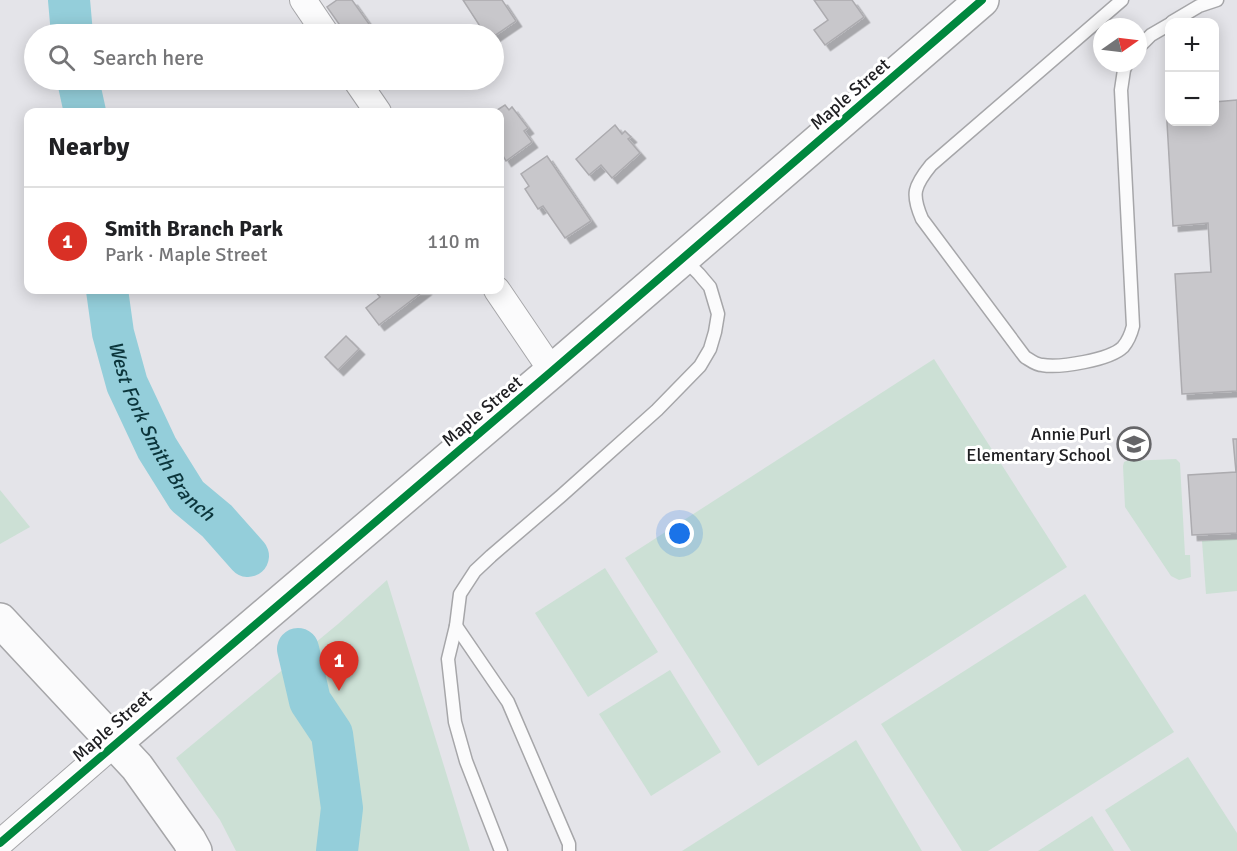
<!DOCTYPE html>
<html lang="en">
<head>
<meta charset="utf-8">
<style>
  body { margin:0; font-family:Signika,sans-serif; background:#f2f2f2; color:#202124 }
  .controls { position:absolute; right:18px; top:18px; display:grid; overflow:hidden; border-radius:12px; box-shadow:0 3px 15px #0003 }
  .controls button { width:54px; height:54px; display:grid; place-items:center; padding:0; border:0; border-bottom:2px solid #e0e0e0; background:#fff; color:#202124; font:30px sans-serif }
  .compass { position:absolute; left:1093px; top:18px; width:54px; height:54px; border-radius:50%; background:#fff; box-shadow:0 3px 15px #0003; rotate:76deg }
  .you { position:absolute; left:680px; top:534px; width:21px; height:21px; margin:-15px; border:4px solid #fff; border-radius:50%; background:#1a73e8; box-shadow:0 0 0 9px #1a73e833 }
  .badge { display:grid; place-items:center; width:39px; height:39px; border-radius:50%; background:#d93025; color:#fff; font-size:20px; font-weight:700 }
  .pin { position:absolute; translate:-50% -50px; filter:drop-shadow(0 2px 3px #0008) }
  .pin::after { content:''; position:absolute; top:32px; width:21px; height:18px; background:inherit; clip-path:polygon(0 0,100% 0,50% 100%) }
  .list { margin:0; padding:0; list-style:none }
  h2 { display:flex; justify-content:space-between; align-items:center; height:78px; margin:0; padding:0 24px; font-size:26px }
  h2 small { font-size:20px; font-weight:400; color:#757577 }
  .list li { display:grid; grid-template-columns:39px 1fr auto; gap:18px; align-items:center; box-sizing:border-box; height:108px; padding:0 24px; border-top:2px solid #e0e0e0 }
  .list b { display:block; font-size:22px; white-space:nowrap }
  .list p { margin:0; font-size:20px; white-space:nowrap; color:#757577 }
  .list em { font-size:20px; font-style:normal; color:#757577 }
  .icon { flex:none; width:33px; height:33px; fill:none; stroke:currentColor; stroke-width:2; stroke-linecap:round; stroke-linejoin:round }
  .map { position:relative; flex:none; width:1237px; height:851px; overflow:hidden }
  .search { position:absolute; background:#fff; box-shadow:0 3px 15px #0003; left:24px; top:24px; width:480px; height:66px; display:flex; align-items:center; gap:15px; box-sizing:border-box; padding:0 21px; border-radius:33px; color:#757577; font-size:22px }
  .panel { position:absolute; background:#fff; box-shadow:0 3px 15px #0003; left:24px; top:108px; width:480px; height:186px; border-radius:12px }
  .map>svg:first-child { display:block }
  .green { fill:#cce0d5 }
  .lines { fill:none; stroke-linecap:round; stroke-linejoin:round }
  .river { stroke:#94ceda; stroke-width:42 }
  .building { fill:#c8c7cb; stroke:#acabaf; stroke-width:1.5; filter:url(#shadow) }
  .lane-casing { stroke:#a6a6a9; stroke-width:15 }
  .street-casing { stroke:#a6a6a9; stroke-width:28 }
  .secondary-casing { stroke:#a6a6a9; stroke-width:36 }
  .lane { stroke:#fbfbfc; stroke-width:12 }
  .street { stroke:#fbfbfc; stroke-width:26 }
  .secondary { stroke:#fbfbfc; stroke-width:33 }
  .cycleway-casing { stroke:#fff; stroke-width:11 }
  .cycleway { stroke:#00873e; stroke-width:8 }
  .labels { text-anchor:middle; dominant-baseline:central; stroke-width:6; stroke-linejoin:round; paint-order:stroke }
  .street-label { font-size:18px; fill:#202023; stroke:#fff }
  .poi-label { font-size:18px; fill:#202023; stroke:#fff; text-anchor:end }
  .water-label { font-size:20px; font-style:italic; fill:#0b353b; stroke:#fff }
</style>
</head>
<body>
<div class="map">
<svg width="1237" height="851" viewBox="0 0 1237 851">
  <defs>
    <filter id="shadow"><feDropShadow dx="5.5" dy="5.5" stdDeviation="0" flood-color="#0004"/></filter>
  </defs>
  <rect width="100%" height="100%" fill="#e4e4e9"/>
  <g class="green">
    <polygon points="934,359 1067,567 758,766 625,558"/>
    <polygon points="1176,459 1180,463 1185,555 1190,555 1191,577 1179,580 1171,576 1125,507 1123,466 1124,462 1126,461"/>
    <polygon points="0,490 30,527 0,544"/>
    <polygon points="1237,539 1237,591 1206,594 1202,541"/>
    <polygon points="605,568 658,652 588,697 535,613"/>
    <polygon points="387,580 470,851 236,851 220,820 176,758 338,624"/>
    <polygon points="1085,594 1174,732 988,851 962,851 881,724"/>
    <polygon points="670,670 721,752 651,796 599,714"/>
    <polygon points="856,740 922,851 682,851"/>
    <polygon points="1188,757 1237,833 1237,851 1131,851 1105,810"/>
    <polygon points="1092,816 1114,851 1038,851"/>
  </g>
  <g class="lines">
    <g class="river">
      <polyline points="69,0 72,34"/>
      <polyline points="78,80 85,112"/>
      <path id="s1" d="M107 290 113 333 127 384 157 448 187 496 217 521 248 556"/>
      <polyline points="298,649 310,701 332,734 342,808 337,851"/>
    </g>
  </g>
  <g class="building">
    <polygon points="337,0 352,0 369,24 355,34 346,34 327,7"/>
    <polygon points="463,0 502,0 516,21 494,36 494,34 485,34"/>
    <polygon points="814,0 852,0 864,17 825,45 814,30 828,20"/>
    <polygon points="1237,100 1237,391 1182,394 1175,274 1211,272 1208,223 1173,226 1166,105 1170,105 1170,122 1214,122 1214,102"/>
    <polygon points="505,105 509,110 512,107 528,128 524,131 532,142 506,161 500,151 500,112 494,112"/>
    <polygon points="615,125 622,134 625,131 631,137 628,139 640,153 612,178 601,165 589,175 576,159"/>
    <polygon points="547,156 591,221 565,238 543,206 538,209 525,189 529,186 521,174"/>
    <polygon points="377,290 425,290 379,325 366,308 380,297 375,291"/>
    <polygon points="346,336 359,349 338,370 325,357"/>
    <polygon points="1233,439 1237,439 1237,533 1192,535 1188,475 1236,472"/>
  </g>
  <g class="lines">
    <g class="lane-casing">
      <g id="lane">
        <path d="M1122 0 931 165C914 186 911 194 922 219L1025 357C1030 360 1036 365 1042 365 1060 368 1110 360 1123 347 1129 340 1131 334 1133 326L1121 90 1124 70 1127 63"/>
        <polyline points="1172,22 1199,6 1217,0"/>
        <polyline points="1138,48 1151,35 1170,24"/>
        <polyline points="456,626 508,702 569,844 569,851"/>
        <polyline points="501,851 466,761 455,722 448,659 456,626 460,594 475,571 491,556 561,496 657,410 700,366 710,349 715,332 718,314 710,287 699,274 684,259"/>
      </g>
    </g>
    <g class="street-casing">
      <g id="street">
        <polyline points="303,0 326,34"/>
        <polyline points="356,80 378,112"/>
        <polyline points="497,290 552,371"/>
        <polyline points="0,843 115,743"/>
      </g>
    </g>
    <g class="secondary-casing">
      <g id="secondary">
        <polyline points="0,620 137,767 189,840 195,851"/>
        <polyline points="115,743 552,371 982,0"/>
      </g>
    </g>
    <use href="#lane" class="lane"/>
    <use href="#street" class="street"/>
    <use href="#secondary" class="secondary"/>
    <g class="cycleway-casing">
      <polyline id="cycleway" points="0,843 552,371 982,0"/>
    </g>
    <use href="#cycleway" class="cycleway"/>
  </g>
  <defs>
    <g id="school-ring" transform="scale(1.725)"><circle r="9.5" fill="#fff" stroke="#656568" stroke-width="1.5"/><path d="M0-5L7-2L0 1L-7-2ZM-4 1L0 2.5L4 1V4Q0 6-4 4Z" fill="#656568"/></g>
  </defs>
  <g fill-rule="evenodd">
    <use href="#school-ring" x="1134" y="444"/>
  </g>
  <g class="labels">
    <g class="street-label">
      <text transform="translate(850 94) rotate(-41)">Maple Street</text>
      <text transform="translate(482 411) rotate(-40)">Maple Street</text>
      <text transform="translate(112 726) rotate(-41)">Maple Street</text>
    </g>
    <g class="poi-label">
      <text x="1111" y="434">Annie Purl<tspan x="1111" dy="21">Elementary School</tspan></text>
    </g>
    <g class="water-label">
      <text stroke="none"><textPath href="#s1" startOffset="154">West Fork Smith Branch</textPath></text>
    </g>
  </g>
</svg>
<div class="controls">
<button>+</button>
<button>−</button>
</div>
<svg class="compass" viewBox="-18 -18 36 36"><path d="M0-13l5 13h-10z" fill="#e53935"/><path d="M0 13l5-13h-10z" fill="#757577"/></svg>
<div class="you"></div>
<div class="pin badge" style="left:339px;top:691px">1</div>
<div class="search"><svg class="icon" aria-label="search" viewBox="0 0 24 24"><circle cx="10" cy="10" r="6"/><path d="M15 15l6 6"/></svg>Search here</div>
<section class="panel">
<h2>Nearby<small></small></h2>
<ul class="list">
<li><span class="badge">1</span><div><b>Smith Branch Park</b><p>Park · Maple Street</p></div><em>110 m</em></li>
</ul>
</section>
</div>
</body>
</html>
